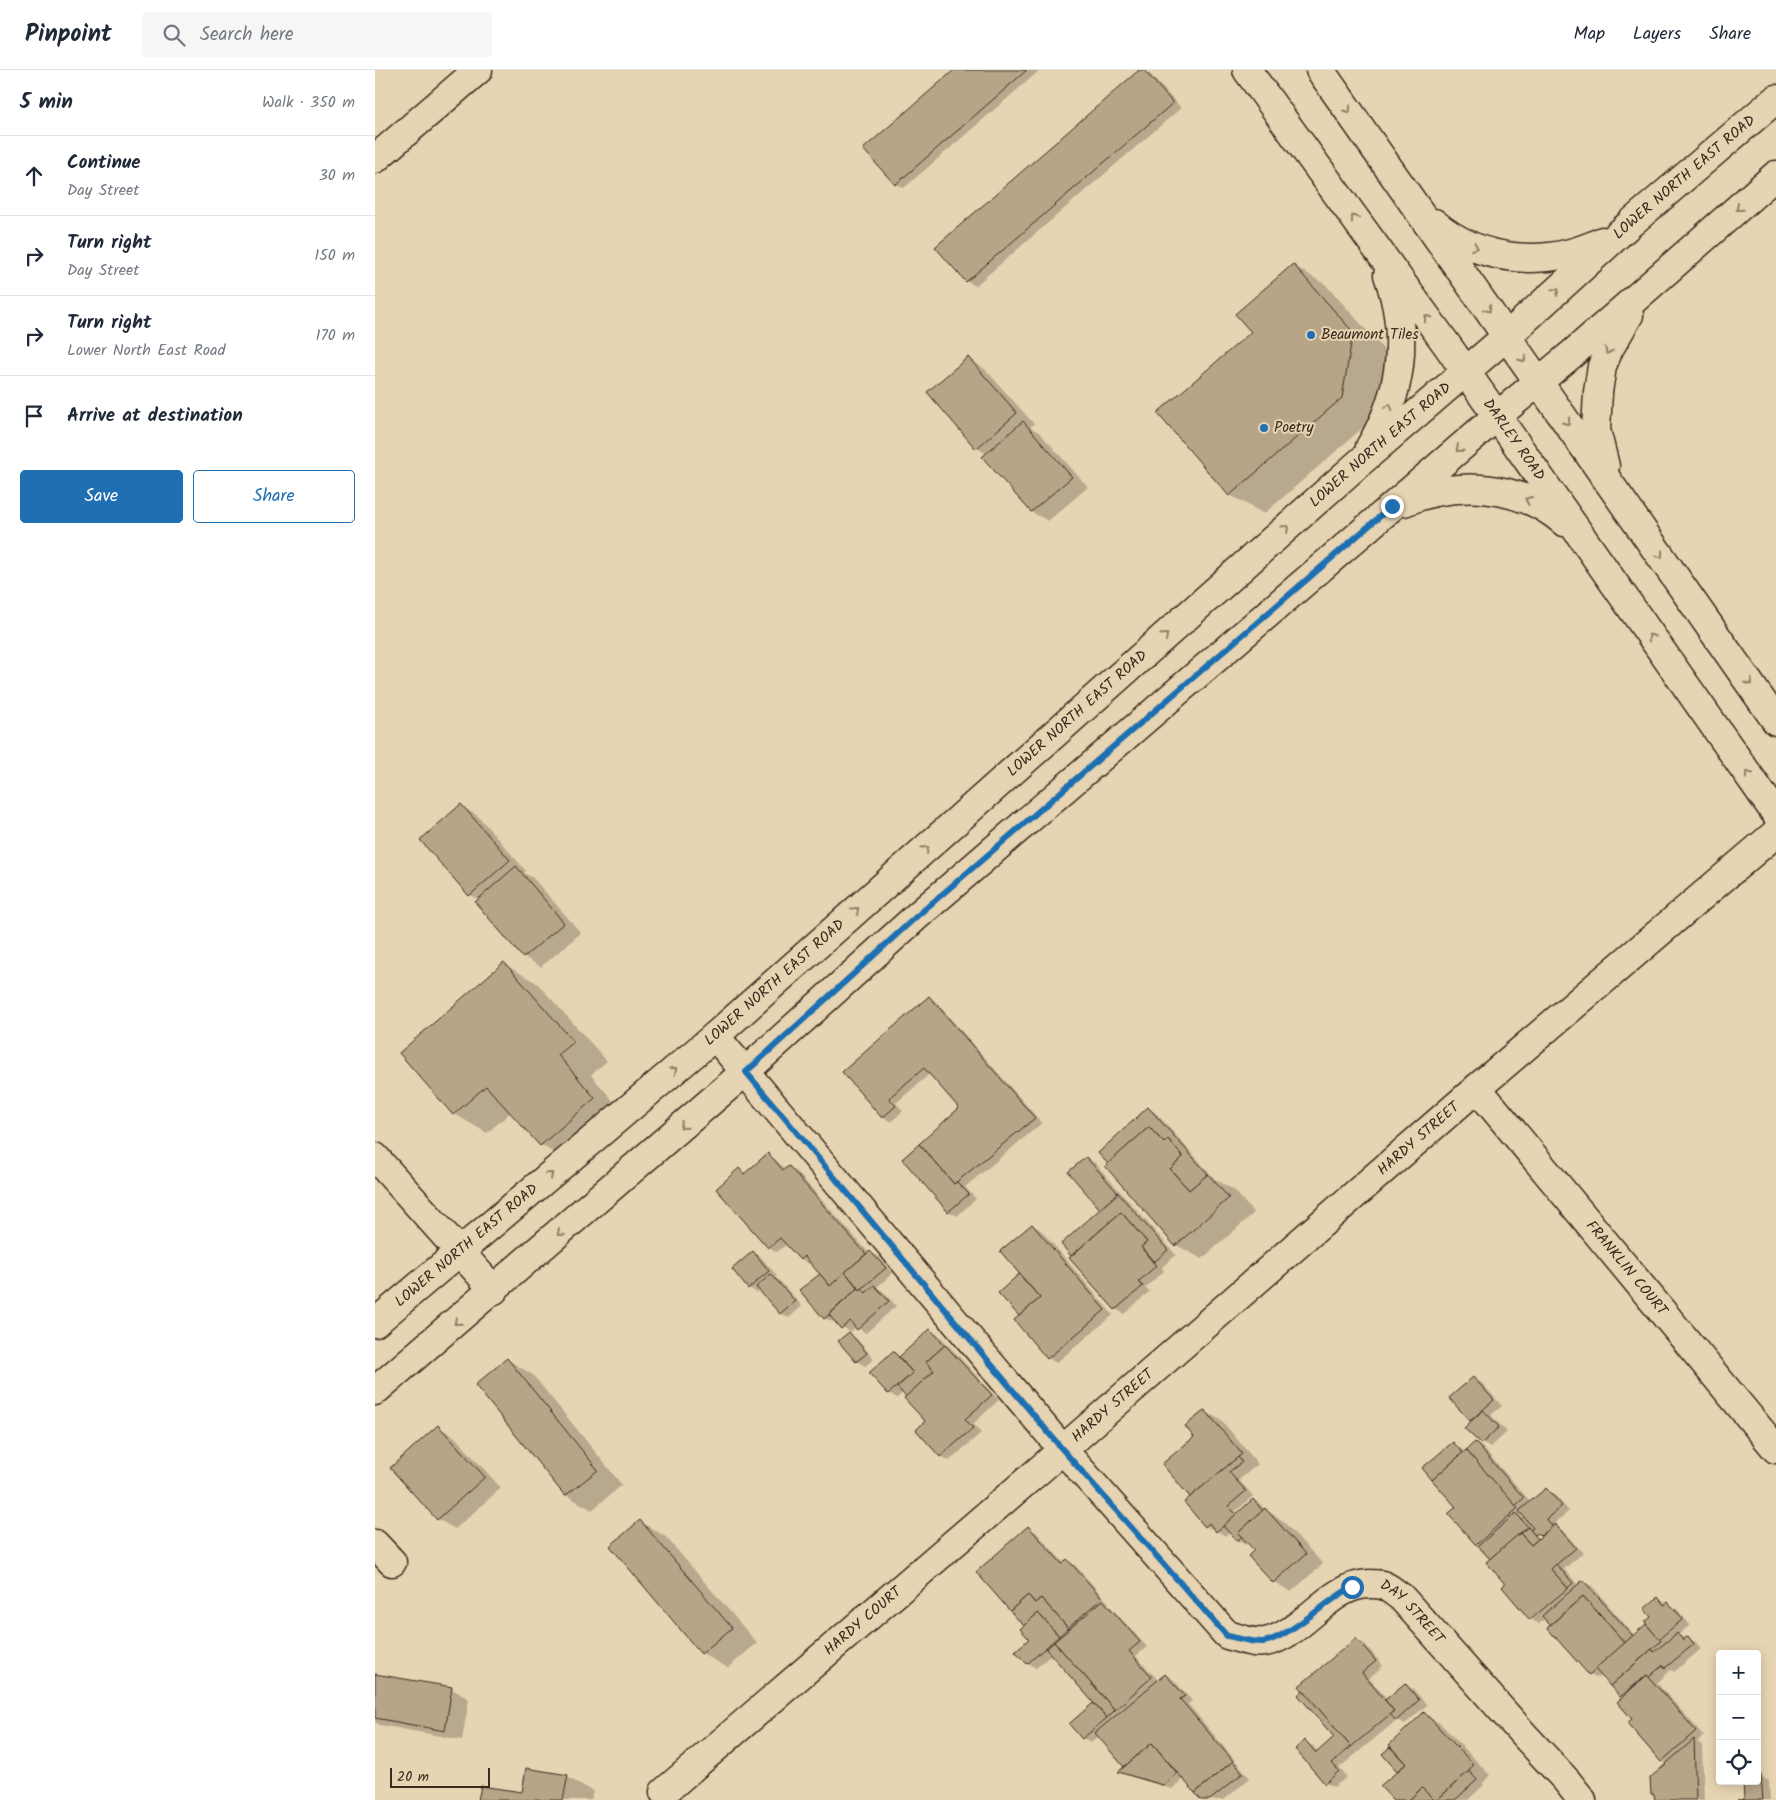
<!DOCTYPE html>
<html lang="en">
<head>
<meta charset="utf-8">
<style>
  body { margin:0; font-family:Kalam,sans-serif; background:#f6f6f7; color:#1f2937 }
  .controls { position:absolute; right:15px; bottom:15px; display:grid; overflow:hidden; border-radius:5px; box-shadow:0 2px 12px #0003 }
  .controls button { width:45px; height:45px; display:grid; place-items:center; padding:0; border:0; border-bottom:1px solid #e0e1e3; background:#fff; color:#1f2937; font:25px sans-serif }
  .scale { position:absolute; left:15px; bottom:12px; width:100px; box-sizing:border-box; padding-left:5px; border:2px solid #3b2a1e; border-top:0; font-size:14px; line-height:18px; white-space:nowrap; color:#3b2a1e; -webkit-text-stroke:4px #e7d4b2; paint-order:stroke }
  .stop { position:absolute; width:15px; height:15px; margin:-11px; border:4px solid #1f6fb2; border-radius:50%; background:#fff }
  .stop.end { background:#1f6fb2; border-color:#fff; box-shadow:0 1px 5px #0008 }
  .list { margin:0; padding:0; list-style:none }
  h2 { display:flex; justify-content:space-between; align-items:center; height:65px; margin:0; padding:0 20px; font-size:21px }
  h2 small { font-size:16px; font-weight:400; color:#747a83 }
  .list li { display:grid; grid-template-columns:32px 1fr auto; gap:15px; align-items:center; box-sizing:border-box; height:80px; padding:0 20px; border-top:1px solid #e0e1e3 }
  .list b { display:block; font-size:19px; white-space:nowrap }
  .list p { margin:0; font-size:16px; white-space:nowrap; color:#747a83 }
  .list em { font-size:16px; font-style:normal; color:#747a83 }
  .actions { display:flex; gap:10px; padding:15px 20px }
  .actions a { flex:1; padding:11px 0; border:1px solid #1f6fb2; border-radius:5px; text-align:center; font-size:18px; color:#1f6fb2 }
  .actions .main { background:#1f6fb2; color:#fff }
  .icon { flex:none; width:28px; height:28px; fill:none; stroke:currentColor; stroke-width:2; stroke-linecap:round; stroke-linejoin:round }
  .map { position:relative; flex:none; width:1401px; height:1730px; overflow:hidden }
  header { display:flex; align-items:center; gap:30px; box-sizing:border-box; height:70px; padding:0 25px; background:#fff; border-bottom:1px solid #e0e1e3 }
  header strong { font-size:24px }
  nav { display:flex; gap:28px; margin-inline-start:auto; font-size:18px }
  .search { width:350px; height:45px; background:#f6f6f7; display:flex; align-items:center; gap:12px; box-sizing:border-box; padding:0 18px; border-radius:5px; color:#747a83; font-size:19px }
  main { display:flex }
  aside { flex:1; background:#fff }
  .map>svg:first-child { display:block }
  .shadow { fill:#0003; fill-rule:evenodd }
  .building { fill:#b7a588; stroke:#3b2a1e }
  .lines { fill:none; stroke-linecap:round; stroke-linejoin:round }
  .minor-casing { stroke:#3b2a1e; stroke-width:31 }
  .major-casing { stroke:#3b2a1e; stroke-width:31 }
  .minor { stroke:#e7d4b2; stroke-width:28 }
  .major { stroke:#e7d4b2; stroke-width:28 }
  .oneway { stroke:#917f68 }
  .route { stroke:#1f6fb2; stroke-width:6 }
  .poi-dot { fill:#1f6fb2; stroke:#e7d4b2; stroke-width:2 }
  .labels { text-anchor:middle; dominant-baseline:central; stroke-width:4; stroke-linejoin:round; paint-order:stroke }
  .street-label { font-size:15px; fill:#3b2a1e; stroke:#e7d4b2 }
  .poi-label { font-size:15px; fill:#3b2a1e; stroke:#e7d4b2; text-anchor:start }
</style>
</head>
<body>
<header>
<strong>Pinpoint</strong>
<div class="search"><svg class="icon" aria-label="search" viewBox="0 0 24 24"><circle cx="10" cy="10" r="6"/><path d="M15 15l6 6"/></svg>Search here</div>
<nav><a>Map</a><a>Layers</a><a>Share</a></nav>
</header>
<main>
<aside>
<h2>5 min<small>Walk · 350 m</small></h2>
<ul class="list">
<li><svg class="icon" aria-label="ahead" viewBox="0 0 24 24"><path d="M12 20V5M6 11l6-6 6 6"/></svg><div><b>Continue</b><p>Day Street</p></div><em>30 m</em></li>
<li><svg class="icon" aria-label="right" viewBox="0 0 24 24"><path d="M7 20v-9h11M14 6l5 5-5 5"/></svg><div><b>Turn right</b><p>Day Street</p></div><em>150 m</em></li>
<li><svg class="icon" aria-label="right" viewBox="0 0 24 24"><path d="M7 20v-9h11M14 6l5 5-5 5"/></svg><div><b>Turn right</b><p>Lower North East Road</p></div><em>170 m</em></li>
<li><svg class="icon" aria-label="arrive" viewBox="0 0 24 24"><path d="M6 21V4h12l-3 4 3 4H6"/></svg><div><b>Arrive at destination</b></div></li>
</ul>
<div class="actions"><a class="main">Save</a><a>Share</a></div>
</aside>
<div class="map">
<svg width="1401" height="1730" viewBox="0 0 1401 1730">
  <rect width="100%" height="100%" fill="#e7d4b2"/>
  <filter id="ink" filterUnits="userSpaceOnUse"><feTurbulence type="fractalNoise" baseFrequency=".02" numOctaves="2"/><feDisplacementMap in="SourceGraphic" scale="10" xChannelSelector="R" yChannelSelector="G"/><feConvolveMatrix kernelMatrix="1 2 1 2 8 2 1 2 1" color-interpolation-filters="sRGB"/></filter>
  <g filter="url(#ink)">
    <g class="shadow">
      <polygon points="581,0 665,0 529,118 521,114"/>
      <polygon points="766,0 775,4 806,38 600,216 592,211 562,177"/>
      <polygon points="918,195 951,215 1011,282 1000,347 889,444 855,425 877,262"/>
      <polygon points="593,289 610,299 659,354 655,357 665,363 713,417 673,451 656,442 612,384 602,378"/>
      <polygon points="86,736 103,746 151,801 149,803 158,808 206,863 166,897 149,887 101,832 104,830 95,825 47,770"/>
      <polygon points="129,894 162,913 232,991 216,1005 253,1048 199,1095 166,1075 136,1042 112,1063 79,1044"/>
      <polygon points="554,928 562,933 667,1053 590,1117 601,1129 582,1146 573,1141 586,1038 556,1003 521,1033 528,1041 516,1052 508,1047 469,1002"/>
      <polygon points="773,1038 781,1043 840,1109 859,1120 879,1143 827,1189 801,1175"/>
      <polygon points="393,1085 401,1090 411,1100 414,1098 422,1102 494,1183 495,1182 504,1187 518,1203 501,1218 508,1221 521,1236 491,1263 481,1257 475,1262 460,1251 458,1252 449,1248 446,1204 435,1192 434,1194 425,1189 412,1174 402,1182 394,1177 364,1100 372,1104"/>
      <polygon points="711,1088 720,1093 801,1185 787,1197 789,1201 770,1218 775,1221 749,1244 741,1239 696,1188 698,1186 687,1174 727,1139 695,1102"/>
      <polygon points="657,1155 666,1160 738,1245 681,1293 673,1288 641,1250 646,1247 625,1223 646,1205"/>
      <polygon points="378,1182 386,1187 402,1206 400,1208 404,1210 427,1236 414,1248 406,1243 385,1220 382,1223 374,1218"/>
      <polygon points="555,1261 564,1265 624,1330 598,1354 606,1363 574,1391 566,1386 542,1360 552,1352 533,1327 529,1322 522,1328 514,1323 519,1283 526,1287"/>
      <polygon points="474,1264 482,1269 499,1289 490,1296 482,1291 465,1271"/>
      <polygon points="133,1290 158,1305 247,1415 217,1440 191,1425 101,1315"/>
      <polygon points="1099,1308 1107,1313 1127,1336 1116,1345 1132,1362 1115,1378 1107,1373 1096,1351 1076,1328"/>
      <polygon points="830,1341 847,1351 883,1394 864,1410 878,1426 861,1441 864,1444 879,1431 887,1436 891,1440 907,1450 948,1494 916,1522 899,1512 875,1486 881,1480 874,1472 871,1475 862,1470 855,1462 850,1466 840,1459 839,1460 830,1456 817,1426 821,1367"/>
      <polygon points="63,1357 80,1367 126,1418 80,1459 63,1449 17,1399"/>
      <path d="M1078 1373 1090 1382 1100 1373 1108 1378 1156 1432 1171 1419 1179 1424 1194 1441 1179 1454 1188 1461 1208 1483 1189 1499 1204 1516 1208 1512 1217 1516 1260 1566 1272 1555 1278 1547 1283 1529 1301 1538 1315 1555 1303 1565 1321 1572 1326 1579 1299 1602 1296 1600 1282 1613 1329 1666 1322 1672 1327 1675 1329 1730H1281V1726L1277 1723 1293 1694 1287 1691 1259 1649 1243 1632 1247 1627 1227 1605 1223 1608 1215 1604 1171 1548 1164 1554 1156 1549 1117 1489 1106 1477 1102 1474 1083 1437ZM1149 1445 1155 1452 1146 1447ZM1162 1462 1168 1467 1163 1470 1159 1465Z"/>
      <polygon points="266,1452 291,1467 382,1573 353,1598 327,1583"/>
      <polygon points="653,1458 661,1462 689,1493 692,1491 700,1495 734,1533 733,1534 772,1577 761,1586 784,1611 791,1605 799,1610 817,1631 813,1634 875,1708 849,1730 827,1730 809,1708 797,1719 753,1706 746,1702 751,1697 724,1666 716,1673 708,1668 696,1654 720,1633 677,1584 661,1598 653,1593 642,1581 656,1569 650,1556"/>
      <polygon points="981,1570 990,1574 1008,1596 994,1608 1013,1630 1030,1615 1038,1619 1052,1635 1030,1654 1022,1650 964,1698 972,1707 959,1717 951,1713 930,1672 938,1676 943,1682 961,1667"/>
      <polygon points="0,1605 77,1619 94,1629 87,1670 5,1655 0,1652"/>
      <polygon points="1049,1644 1066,1654 1115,1705 1108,1713 1109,1715 1093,1730 1020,1730 1025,1701 1015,1679 1020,1682"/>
      <polygon points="1385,1706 1394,1711 1395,1730 1370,1730"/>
      <polygon points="192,1707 218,1721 216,1730 104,1730 148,1724"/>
    </g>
    <g class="building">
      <polygon points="579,0 652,0 520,115 488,79"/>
      <polygon points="764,0 769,0 798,33 591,212 560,177"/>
      <polygon points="918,194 978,262 967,328 854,426 782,343 876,262 860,244"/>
      <polygon points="593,287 642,343 601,379 552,322"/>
      <polygon points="648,351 697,407 656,442 607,387"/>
      <polygon points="86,734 135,790 94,826 45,770"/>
      <polygon points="141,796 189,853 148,888 100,832"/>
      <polygon points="129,892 199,972 183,985 220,1028 165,1076 111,1016 78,1045 24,983"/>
      <polygon points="554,926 660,1048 579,1114 544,1074 584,1038 549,998 514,1028 521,1036 507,1048 467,1002"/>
      <polygon points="773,1037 833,1104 814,1120 795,1099 808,1087 793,1069 789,1073 774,1057 733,1094 723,1083"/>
      <polygon points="774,1057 789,1073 793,1069 808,1087 795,1099 814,1120 833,1104 854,1128 800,1176 730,1096"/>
      <polygon points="544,1074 579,1114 582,1112 594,1124 573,1142 527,1089"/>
      <polygon points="393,1083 408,1100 414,1096 491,1184 455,1216 429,1186 425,1190 405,1168 393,1178 341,1119 364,1098 369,1104"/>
      <polygon points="711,1087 743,1123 725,1139 693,1102"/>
      <polygon points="743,1123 793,1180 779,1192 766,1177 772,1172 746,1142 696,1186 686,1174"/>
      <polygon points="746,1142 772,1172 766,1177 781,1196 763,1212 768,1216 740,1240 694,1188"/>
      <polygon points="657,1154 730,1240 672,1289 639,1250 665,1228 625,1181"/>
      <polygon points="378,1181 394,1201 373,1219 357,1199"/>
      <polygon points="495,1181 511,1198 485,1220 470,1202"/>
      <polygon points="470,1202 483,1218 449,1249 424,1220 445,1204 455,1216"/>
      <polygon points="396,1204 420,1231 405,1244 381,1217"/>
      <polygon points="644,1204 665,1228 644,1246 623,1223"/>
      <polygon points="499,1215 514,1231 482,1260 475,1251 466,1259 454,1245 483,1218 485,1220 487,1218 491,1223"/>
      <polygon points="555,1259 570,1275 551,1292 559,1301 531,1327 522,1317 538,1303 524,1287"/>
      <polygon points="474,1262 492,1283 481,1292 463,1271"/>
      <polygon points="570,1275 617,1325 590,1349 598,1358 565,1387 541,1360 550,1351 529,1328 559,1301 551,1292"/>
      <polygon points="518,1281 538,1303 513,1324 494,1303"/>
      <polygon points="132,1288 223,1400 190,1426 100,1315"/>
      <polygon points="1098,1307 1119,1330 1095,1351 1074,1328"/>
      <polygon points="830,1340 867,1384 815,1427 787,1394 819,1367 810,1356"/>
      <polygon points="1108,1340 1124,1357 1106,1374 1089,1358"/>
      <polygon points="63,1355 110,1407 62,1450 15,1398"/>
      <polygon points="1078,1372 1088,1383 1057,1410 1047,1398"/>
      <polygon points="1100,1372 1149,1428 1140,1436 1091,1380"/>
      <polygon points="1091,1380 1143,1438 1101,1475 1073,1444 1081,1437 1057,1410"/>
      <polygon points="863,1387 867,1392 854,1402 871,1421 853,1436 862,1445 841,1462 834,1453 830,1457 809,1432"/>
      <polygon points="1171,1418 1187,1436 1171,1449 1178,1456 1166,1466 1163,1463 1160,1465 1155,1460 1158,1458 1144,1441"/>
      <polygon points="878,1429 888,1441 863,1463 867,1466 862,1471 848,1456"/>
      <polygon points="890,1438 931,1484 898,1513 873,1486 879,1480 863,1463"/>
      <polygon points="1141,1443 1153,1457 1115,1489 1103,1476"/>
      <polygon points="265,1450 357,1558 326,1584 235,1476"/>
      <polygon points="1180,1454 1201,1478 1176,1499 1193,1518 1155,1550 1127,1517 1130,1514 1111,1492 1145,1463 1156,1475"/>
      <polygon points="653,1456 687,1494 692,1489 727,1528 693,1558 666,1528 660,1533 653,1525 635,1541 601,1502"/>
      <polygon points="1153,1457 1163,1469 1156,1475 1145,1463"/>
      <polygon points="1181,1494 1198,1513 1193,1518 1176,1499"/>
      <polygon points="1208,1510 1258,1566 1250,1573 1208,1526 1175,1555 1167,1546"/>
      <polygon points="653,1525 660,1533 666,1528 693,1558 684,1566 663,1543 649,1556 635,1541"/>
      <polygon points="1208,1526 1250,1573 1214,1605 1172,1558"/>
      <polygon points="1283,1527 1289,1535 1293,1532 1308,1549 1284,1569 1271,1554 1270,1552 1276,1547 1269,1539"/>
      <polygon points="728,1530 765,1572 754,1581 777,1607 740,1640 679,1572"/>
      <polygon points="663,1543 684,1566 652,1594 640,1581 654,1569 645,1559"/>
      <polygon points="1271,1554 1286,1571 1235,1616 1220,1599"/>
      <polygon points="1302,1563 1308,1570 1313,1566 1319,1574 1290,1598 1288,1595 1274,1607 1272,1605 1245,1627 1235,1616 1277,1579 1279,1582"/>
      <polygon points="981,1568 1001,1591 987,1603 1019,1641 976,1677 924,1616"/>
      <polygon points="679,1572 740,1640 732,1648 671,1579"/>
      <polygon points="0,1604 77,1617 70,1661 0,1648"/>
      <polygon points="790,1604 810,1626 805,1629 858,1691 820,1723 777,1673 749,1697 720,1663"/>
      <polygon points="1272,1605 1321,1661 1286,1692 1252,1653 1257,1649 1242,1632"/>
      <polygon points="1030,1613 1044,1630 1021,1651 1015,1644 1019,1641 1010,1630"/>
      <polygon points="928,1620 976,1677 957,1693 964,1701 950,1714 920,1679 930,1670 941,1683 959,1667 923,1625"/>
      <polygon points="718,1633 732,1648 707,1669 694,1654"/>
      <polygon points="1049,1642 1098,1694 1094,1701 1062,1730 1059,1730 1047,1718 1034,1730 1018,1730 1005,1716 1031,1694 1014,1675"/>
      <polygon points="1319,1669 1321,1730 1280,1730 1279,1724 1276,1724 1275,1708"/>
      <polygon points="777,1673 802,1703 788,1715 743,1702"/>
      <polygon points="1015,1677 1031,1694 1022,1701 1007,1684"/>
      <polygon points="858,1691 868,1703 835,1730 826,1730 820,1723"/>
      <polygon points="151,1698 193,1705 188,1730 103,1730 106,1716 147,1722"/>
      <polygon points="1094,1701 1102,1710 1080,1730 1062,1730"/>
      <polygon points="1382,1705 1386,1705 1388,1730 1362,1730 1369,1730 1368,1711 1382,1711"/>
      <polygon points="1047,1718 1059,1730 1034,1730"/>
    </g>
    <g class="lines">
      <g class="minor-casing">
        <g id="minor">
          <polyline points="0,89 103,0"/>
          <path id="s1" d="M340 966 688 1380 852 1565C864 1568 878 1574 890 1572 929 1565 954 1513 996 1514 999 1514 1004 1514 1007 1515 1014 1517 1021 1524 1026 1527L1150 1666 1191 1710 1207 1730"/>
          <path id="s2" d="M1102 1018 1401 1379"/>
          <polyline points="0,1087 119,1220"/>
          <polyline points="0,1474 17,1492"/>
          <path id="s3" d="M289 1722 669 1396 1102 1018 1401 763"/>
        </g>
      </g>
      <g class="major-casing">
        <g id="major">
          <path id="s4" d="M872 0 1072 275 1401 744"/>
          <polyline points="945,0 1401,651"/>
          <path d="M1059 153C1106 193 1173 198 1227 171"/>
          <path d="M995 377C1028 322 1034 265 1013 205"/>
          <polyline points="1230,396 1221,360 1223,322 1227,296 1234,279 1254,245"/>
          <path d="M1029 432C1081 410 1145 414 1189 452"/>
          <path id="s5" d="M0 1253 340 966 983 394 1132 266 1256 153 1401 29"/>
          <polyline points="0,1321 371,1001 542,846 1121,347 1197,284 1401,105"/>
        </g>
      </g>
      <use href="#minor" class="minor"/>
      <use href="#major" class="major"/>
    </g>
    <defs><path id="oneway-chevron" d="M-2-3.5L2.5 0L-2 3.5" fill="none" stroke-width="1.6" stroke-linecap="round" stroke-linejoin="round" transform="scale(1.25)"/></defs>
    <g class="oneway">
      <use href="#oneway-chevron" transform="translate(973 40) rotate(55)"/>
      <use href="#oneway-chevron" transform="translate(1364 138) rotate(139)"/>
      <use href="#oneway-chevron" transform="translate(979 148) rotate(-126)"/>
      <use href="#oneway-chevron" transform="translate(1100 177) rotate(22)"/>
      <use href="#oneway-chevron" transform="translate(1181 221) rotate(-42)"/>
      <use href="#oneway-chevron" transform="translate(1113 239) rotate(55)"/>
      <use href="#oneway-chevron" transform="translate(1052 248) rotate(-126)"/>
      <use href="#oneway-chevron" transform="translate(1233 281) rotate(115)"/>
      <use href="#oneway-chevron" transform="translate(1148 289) rotate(55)"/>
      <use href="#oneway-chevron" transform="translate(1014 337) rotate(-72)"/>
      <use href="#oneway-chevron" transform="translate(1192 352) rotate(55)"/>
      <use href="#oneway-chevron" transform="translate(1084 379) rotate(139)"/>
      <use href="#oneway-chevron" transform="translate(1153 430) rotate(-157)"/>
      <use href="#oneway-chevron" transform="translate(911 458) rotate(-42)"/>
      <use href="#oneway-chevron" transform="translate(1285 485) rotate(55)"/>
      <use href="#oneway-chevron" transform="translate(790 566) rotate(-42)"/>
      <use href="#oneway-chevron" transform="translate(1276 567) rotate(-125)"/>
      <use href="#oneway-chevron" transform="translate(1374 612) rotate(55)"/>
      <use href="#oneway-chevron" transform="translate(1373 704) rotate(-125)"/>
      <use href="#oneway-chevron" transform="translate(551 779) rotate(-42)"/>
      <use href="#oneway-chevron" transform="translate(481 840) rotate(-42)"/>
      <use href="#oneway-chevron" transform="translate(299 1000) rotate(-40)"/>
      <use href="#oneway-chevron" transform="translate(308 1056) rotate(139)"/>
      <use href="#oneway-chevron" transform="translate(175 1105) rotate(-40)"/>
      <use href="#oneway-chevron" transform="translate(185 1163) rotate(139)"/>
      <use href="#oneway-chevron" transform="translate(82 1252) rotate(140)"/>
    </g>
  </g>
  <g class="lines" filter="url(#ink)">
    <path class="route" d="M977 1517C954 1529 909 1571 887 1572 876 1572 863 1568 852 1566L688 1380 371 1002 542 846 1017 436"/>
  </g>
  <g class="poi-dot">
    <circle cx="936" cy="265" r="5"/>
    <circle cx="889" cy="358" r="5"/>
  </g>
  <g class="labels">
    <g class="street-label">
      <text stroke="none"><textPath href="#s5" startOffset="1740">LOWER NORTH EAST ROAD</textPath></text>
      <text stroke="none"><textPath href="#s4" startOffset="456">DARLEY ROAD</textPath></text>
      <text stroke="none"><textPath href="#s5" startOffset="1335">LOWER NORTH EAST ROAD</textPath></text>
      <text stroke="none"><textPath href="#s5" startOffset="930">LOWER NORTH EAST ROAD</textPath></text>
      <text stroke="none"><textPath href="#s5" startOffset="525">LOWER NORTH EAST ROAD</textPath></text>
      <text stroke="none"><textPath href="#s3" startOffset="998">HARDY STREET</textPath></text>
      <text stroke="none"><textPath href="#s5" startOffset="120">LOWER NORTH EAST ROAD</textPath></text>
      <text stroke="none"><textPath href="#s2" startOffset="234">FRANKLIN COURT</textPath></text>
      <text stroke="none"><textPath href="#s3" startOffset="592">HARDY STREET</textPath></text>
      <text stroke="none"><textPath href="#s1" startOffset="1002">DAY STREET</textPath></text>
      <text stroke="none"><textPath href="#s3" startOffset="262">HARDY COURT</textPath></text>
    </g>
    <g class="poi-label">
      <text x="946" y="265">Beaumont Tiles</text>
      <text x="899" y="358">Poetry</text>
    </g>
  </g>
</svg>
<div class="controls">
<button>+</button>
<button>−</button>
<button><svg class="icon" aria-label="locate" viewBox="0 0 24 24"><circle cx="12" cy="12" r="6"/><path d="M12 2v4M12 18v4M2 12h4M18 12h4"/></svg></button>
</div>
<div class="scale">20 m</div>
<div class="stop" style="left:977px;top:1517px"></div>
<div class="stop end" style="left:1017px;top:436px"></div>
</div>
</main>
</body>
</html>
